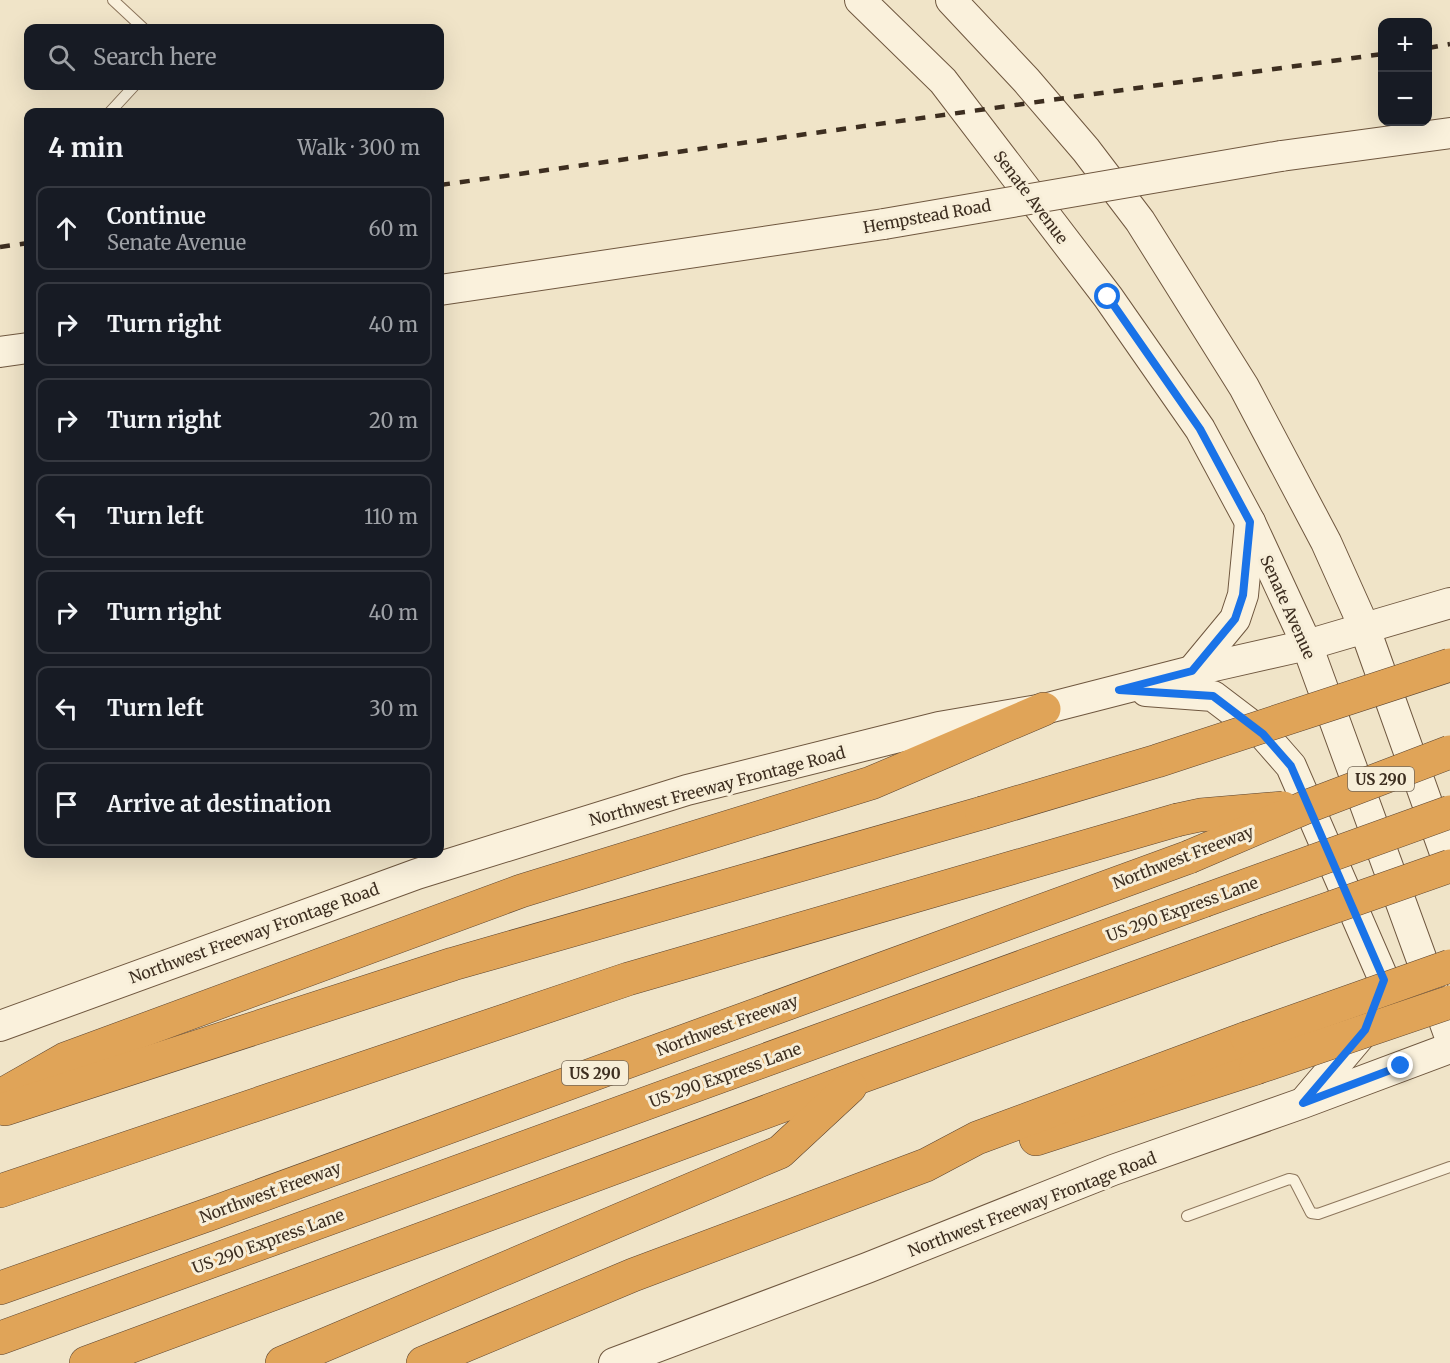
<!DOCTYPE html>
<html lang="en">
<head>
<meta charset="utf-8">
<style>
  body { margin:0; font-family:Merriweather,serif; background:#20242c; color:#f1f3f6 }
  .controls { position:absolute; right:18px; top:18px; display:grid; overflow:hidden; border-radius:12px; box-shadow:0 6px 24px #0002 }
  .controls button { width:54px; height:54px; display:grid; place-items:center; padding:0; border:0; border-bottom:2px solid #363941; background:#171b24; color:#f1f3f6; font:30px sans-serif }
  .stop { position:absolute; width:18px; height:18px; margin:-14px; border:4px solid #1a73e8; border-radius:50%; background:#fff }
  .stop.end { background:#1a73e8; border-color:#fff; box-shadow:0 2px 6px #0008 }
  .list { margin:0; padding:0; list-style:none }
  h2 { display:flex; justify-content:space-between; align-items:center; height:78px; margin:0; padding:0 24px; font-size:26px }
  h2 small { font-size:20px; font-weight:400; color:#9ea1a6 }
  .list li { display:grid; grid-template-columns:39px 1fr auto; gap:18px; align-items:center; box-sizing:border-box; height:84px; margin:0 12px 12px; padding:0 12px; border:2px solid #363941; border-radius:12px }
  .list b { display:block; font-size:22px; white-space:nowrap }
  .list p { margin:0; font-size:20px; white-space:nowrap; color:#9ea1a6 }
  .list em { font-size:20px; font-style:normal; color:#9ea1a6 }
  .icon { flex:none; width:33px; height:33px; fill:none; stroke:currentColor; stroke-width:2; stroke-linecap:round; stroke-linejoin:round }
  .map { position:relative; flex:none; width:1450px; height:1363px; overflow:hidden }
  .search { position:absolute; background:#171b24; box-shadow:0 6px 24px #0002; left:24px; top:24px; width:420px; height:66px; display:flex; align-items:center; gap:15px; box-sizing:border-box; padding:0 21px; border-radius:12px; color:#9ea1a6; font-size:22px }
  .panel { position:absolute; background:#171b24; box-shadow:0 6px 24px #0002; left:24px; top:108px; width:420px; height:750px; border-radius:12px }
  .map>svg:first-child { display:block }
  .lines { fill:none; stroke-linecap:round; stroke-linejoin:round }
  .lane-casing { stroke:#8d765c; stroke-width:12 }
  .secondary-casing { stroke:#6f573f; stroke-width:32 }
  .highway-casing { stroke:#5b4430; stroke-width:34 }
  .lane { stroke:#faf1dc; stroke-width:10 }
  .secondary { stroke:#faf1dc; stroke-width:30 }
  .highway { stroke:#e0a458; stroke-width:33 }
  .rail { stroke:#3d2e20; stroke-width:4.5; stroke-dasharray:10 10; stroke-linecap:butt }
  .secondary-bridge-casing { stroke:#6f573f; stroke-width:32; stroke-linecap:butt }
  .highway-bridge-casing { stroke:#5b4430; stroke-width:34; stroke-linecap:butt }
  .secondary-bridge { stroke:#faf1dc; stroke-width:30 }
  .highway-bridge { stroke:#e0a458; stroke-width:33 }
  .route { stroke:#1a73e8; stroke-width:8 }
  .labels { text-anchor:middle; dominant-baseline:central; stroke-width:6; stroke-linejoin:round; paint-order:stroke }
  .shield { fill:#f7eed8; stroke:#756857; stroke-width:1.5 }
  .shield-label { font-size:15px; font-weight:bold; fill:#3d2e20 }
  .street-label { font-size:16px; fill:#3d2e20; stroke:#f7eed8 }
</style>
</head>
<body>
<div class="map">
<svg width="1450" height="1363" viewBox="0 0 1450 1363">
  <rect width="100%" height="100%" fill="#f0e4c8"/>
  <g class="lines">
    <g class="lane-casing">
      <g id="lane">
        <polyline points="113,0 143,28"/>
        <polyline points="110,112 134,86"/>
        <polyline points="1187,1216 1289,1179 1294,1180 1311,1213 1318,1214 1450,1167"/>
      </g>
    </g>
    <g class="secondary-casing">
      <g id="secondary">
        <polyline points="860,0 943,81 1108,297 1200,429 1250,522 1307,645 1450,1037"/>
        <polyline points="951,0 1026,80 1086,150 1140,221 1244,387 1326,542 1365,629 1450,867"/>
        <polyline points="1281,156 1450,133"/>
        <polyline points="440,290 884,224"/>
        <polyline points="0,352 28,348"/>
        <polyline points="1192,671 1235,619 1243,595 1250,522"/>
        <polyline points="1146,691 1213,696 1263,734 1291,766 1384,980 1365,1030 1305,1101"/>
        <polyline points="0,1026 417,874 687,790 939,727 1044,709 1192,671 1307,645 1450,603"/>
        <polyline points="614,1363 867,1268 1113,1170 1303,1103 1450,1048"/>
      </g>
    </g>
    <g class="highway-casing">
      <g id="highway">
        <polyline points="0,1096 65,1059 521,891 871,783 1044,709"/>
        <polyline points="5,1109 453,964 982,813"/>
        <polyline points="1036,1139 1256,1068"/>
        <polyline points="0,1191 628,979 1177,820"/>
        <polyline points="0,1288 210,1214 1189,857"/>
        <polyline points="0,1338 1203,901"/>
        <polyline points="86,1363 860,1077 1265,931"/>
        <polyline points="282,1363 780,1152 850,1087"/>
        <polyline points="423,1363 633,1275 926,1165 977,1138 1247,1038"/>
      </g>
    </g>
    <use href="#lane" class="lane"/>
    <use href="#secondary" class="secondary"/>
    <use href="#highway" class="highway"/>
    <g class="rail">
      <polyline points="1428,48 1450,44"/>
      <polyline points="440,185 1382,54"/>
      <polyline points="0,247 28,243"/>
    </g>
    <g class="secondary-bridge-casing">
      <polyline id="secondary-bridge" points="884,224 1281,156"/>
    </g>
    <g class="highway-bridge-casing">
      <g id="highway-bridge">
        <polyline points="982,813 1157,761 1450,665"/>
        <polyline points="1177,820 1200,815 1283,808"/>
        <polyline points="1189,857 1311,805 1450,752"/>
        <polyline points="1203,901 1450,812"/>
        <polyline points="1265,931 1450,866"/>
        <polyline points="1247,1038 1450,966"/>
        <polyline points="1256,1068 1450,1002"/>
      </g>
    </g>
    <use href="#secondary-bridge" class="secondary-bridge"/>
    <use href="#highway-bridge" class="highway-bridge"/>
  </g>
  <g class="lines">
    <polyline class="route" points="1108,297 1200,429 1250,522 1243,595 1235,619 1192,671 1119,690 1213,696 1263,734 1291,766 1384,980 1365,1030 1303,1103 1401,1066"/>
  </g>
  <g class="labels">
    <g class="shield">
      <rect x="1348" y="767" width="66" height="24" rx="4.5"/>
      <rect x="562" y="1061" width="66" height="24" rx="4.5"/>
    </g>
    <g class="shield-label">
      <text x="1381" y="779">US 290</text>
      <text x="595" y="1073">US 290</text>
    </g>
    <g class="street-label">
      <text transform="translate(1031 197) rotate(53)">Senate Avenue</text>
      <text transform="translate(927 216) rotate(-10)">Hempstead Road</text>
      <text transform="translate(1288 607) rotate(66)">Senate Avenue</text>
      <text transform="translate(717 786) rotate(-15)">Northwest Freeway Frontage Road</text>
      <text transform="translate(1183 857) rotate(-21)">Northwest Freeway</text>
      <text transform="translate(1182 909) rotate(-20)">US 290 Express Lane</text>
      <text transform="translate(254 933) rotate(-20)">Northwest Freeway Frontage Road</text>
      <text transform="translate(727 1025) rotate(-20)">Northwest Freeway</text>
      <text transform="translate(725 1075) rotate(-20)">US 290 Express Lane</text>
      <text transform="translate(270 1192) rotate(-20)">Northwest Freeway</text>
      <text transform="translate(1032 1204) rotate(-21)">Northwest Freeway Frontage Road</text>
      <text transform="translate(268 1241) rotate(-20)">US 290 Express Lane</text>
    </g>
  </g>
</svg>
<div class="controls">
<button>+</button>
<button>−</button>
</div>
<div class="stop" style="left:1108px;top:297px"></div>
<div class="stop end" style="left:1401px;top:1066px"></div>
<div class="search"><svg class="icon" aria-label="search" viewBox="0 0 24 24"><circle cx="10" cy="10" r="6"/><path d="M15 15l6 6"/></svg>Search here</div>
<section class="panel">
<h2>4 min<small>Walk · 300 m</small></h2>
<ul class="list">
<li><svg class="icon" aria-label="ahead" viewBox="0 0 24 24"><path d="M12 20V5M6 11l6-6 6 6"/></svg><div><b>Continue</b><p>Senate Avenue</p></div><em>60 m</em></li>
<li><svg class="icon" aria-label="right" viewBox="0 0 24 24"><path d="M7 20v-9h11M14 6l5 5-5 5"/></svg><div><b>Turn right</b></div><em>40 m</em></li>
<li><svg class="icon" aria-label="right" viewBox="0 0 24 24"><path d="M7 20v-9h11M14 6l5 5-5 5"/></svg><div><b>Turn right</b></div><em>20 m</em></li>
<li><svg class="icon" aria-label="left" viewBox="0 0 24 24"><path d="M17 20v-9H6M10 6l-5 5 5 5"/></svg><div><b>Turn left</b></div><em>110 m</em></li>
<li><svg class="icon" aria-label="right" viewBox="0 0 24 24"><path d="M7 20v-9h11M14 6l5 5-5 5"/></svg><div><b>Turn right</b></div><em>40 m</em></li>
<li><svg class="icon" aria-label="left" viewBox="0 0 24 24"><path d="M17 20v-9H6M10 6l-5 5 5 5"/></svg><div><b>Turn left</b></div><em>30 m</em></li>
<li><svg class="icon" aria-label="arrive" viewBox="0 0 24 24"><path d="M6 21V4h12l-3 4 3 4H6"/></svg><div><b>Arrive at destination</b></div></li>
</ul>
</section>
</div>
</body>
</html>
